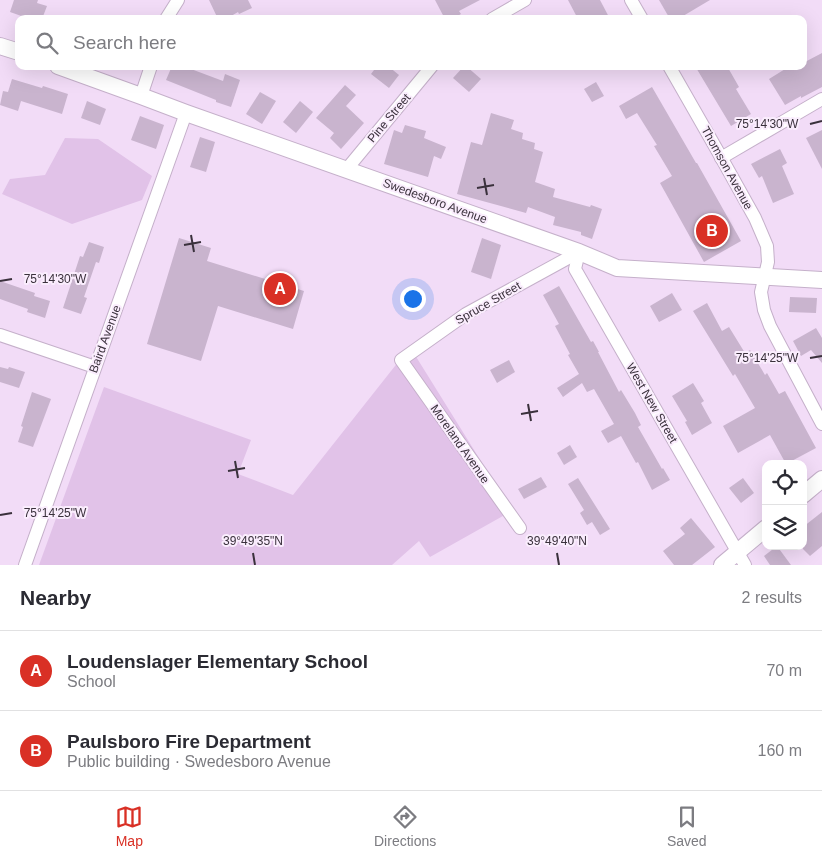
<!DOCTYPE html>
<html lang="en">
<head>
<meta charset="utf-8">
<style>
  body { margin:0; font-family:Helvetica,sans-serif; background:#f7f7f7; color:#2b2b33 }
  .controls { position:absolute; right:15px; bottom:15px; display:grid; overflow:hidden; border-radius:10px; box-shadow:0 5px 20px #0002 }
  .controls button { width:45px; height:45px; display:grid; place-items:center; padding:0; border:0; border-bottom:1px solid #e1e1e2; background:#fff; color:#2b2b33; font:25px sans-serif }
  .you { position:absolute; left:412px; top:298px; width:18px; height:18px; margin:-12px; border:4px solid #fff; border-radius:50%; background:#1a73e8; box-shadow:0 0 0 8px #1a73e833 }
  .badge { display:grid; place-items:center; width:32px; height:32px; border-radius:50%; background:#d93025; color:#fff; font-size:16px; font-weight:700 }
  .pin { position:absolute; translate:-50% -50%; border:2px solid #fff; box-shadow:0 1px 5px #0006 }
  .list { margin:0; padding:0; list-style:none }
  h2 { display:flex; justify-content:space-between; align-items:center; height:65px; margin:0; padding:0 20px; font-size:21px }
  h2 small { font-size:16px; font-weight:400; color:#7c7c81 }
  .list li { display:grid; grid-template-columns:32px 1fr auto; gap:15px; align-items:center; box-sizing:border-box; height:80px; padding:0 20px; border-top:1px solid #e1e1e2 }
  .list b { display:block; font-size:19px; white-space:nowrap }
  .list p { margin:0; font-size:16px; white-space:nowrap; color:#7c7c81 }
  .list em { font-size:16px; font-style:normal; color:#7c7c81 }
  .icon { flex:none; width:28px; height:28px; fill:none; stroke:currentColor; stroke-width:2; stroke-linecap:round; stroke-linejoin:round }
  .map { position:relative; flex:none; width:822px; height:565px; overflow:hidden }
  .search { position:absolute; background:#fff; box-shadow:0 5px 20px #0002; left:15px; right:15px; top:15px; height:55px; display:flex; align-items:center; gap:12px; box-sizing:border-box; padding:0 18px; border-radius:10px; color:#7c7c81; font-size:19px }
  .sheet { height:225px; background:#fff }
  nav { display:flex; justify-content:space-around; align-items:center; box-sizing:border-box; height:70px; border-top:1px solid #e1e1e2; background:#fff; font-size:14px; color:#7c7c81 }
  nav a { display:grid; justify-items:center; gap:2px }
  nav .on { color:#d93025 }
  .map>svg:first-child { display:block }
  .green { fill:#e1c2e8 }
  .building { fill:#c9b4ce }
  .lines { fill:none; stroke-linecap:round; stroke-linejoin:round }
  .street-casing { stroke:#c5b0ca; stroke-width:14 }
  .secondary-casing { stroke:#c5b0ca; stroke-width:18 }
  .street { stroke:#fff; stroke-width:12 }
  .secondary { stroke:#fff; stroke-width:16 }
  .ticks { fill:none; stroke:#3a313c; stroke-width:2 }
  .labels { text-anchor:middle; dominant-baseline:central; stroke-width:4; stroke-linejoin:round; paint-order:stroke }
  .street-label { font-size:12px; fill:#3a313c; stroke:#faedfd }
  .ticks-label { font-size:12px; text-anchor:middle; fill:#3a313c; stroke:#faedfd; stroke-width:4; stroke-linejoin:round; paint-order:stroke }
</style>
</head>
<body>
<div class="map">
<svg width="822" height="565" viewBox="0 0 822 565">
  <rect width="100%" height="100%" fill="#f2dcf7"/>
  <g class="green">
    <polygon points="65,138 98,139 152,176 142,200 72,224 2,194 10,179 45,175"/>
    <polygon points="410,347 512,511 430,557 419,541 392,565 39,565 104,387 251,440 238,474 293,495"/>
  </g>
  <g class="building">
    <polygon points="14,0 38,0 37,3 47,6 42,19 30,19 10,12"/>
    <polygon points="209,0 248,0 252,8 239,14 238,12 226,19 218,19"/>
    <polygon points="435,0 480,0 459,11 461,14 452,19 445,19"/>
    <polygon points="568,0 600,0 610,19 578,19"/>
    <polygon points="659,0 710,0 678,19 670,19"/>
    <polygon points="822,53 822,87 801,98 801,96 785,105 769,79 790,66 803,66 803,63"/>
    <polygon points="172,66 183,66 223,81 225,74 240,80 231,107 216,102 216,100 166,80"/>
    <polygon points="377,66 388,66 399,75 389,88 371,74"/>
    <polygon points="464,66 466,66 481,79 469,92 453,78"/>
    <polygon points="695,66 727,66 739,87 736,89 751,114 731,126"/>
    <polygon points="12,79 42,88 43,86 68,94 62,114 21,101 18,111 0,105 3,91 8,92"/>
    <polygon points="596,82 604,96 592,102 584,89"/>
    <polygon points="345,85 356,95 346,106 364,123 341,149 330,138 334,133 316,118"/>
    <polygon points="652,87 696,163 697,163 741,241 704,262 660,183 672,176 654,146 657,145 637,113 626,119 619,106"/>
    <polygon points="260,92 276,101 262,124 246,114"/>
    <polygon points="87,101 106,109 100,125 81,118"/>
    <polygon points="300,101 313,112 296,133 283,122"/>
    <polygon points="491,113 514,120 511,129 523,133 522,139 535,143 534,149 543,152 535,182 555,189 553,197 590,207 591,205 602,209 592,239 581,235 581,232 553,225 555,217 528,207 526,213 457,194 471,142 482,145"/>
    <polygon points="140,116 164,125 156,149 131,140"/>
    <polygon points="405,125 426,131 424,138 446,147 441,159 434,156 428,177 384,164 394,130 402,133"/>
    <polygon points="822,130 822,169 806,138"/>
    <polygon points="200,137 215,142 206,172 190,167"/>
    <polygon points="780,149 787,163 782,166 794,194 773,203 762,176 759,178 751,164"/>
    <polygon points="179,238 211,248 207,261 304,291 293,329 218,306 201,361 147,344"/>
    <polygon points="482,238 501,245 491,279 471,272"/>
    <polygon points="89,242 104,247 99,263 96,262 84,297 87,298 81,314 63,308 80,256 83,257"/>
    <polygon points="0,281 35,293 34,296 50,301 45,318 27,312 28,309 0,299"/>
    <polygon points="559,286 591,342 593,341 599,352 598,352 619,392 621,390 635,413 641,425 638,427 662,469 663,468 670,480 652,490 638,462 636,463 621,436 608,443 601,431 614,424 594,389 587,392 582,383 563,397 557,388 579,374 568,355 570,354 555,326 559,324 543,295"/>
    <polygon points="672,293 682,310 659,322 650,306"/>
    <polygon points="790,297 817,298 816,313 789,312"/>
    <polygon points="707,303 722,331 729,327 745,353 750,350 765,375 767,373 779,394 785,391 816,448 786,464 770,435 738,453 723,426 755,408 735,374 733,376 693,311"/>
    <polygon points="816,328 822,338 822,363 811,350 801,356 793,341"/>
    <polygon points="509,360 515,372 497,383 490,370"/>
    <polygon points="0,367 8,369 9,367 25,372 19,388 0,382"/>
    <polygon points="693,383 704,401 701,403 712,423 692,435 685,422 687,421 672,396"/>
    <polygon points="32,392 51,399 33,447 18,442 23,427 21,426"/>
    <polygon points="570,445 577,457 564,465 557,453"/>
    <polygon points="541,477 547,487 524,499 518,489"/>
    <polygon points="578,478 610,529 600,535 592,522 587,525 580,513 584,510 568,484"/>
    <polygon points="743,478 754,493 741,503 729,488"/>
    <polygon points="822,512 822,546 810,556 803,549 803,527"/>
    <polygon points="691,518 715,547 692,565 674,565 663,551 685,534 680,528"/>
    <polygon points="777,546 791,565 770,565 764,556"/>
  </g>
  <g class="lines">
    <g class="street-casing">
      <g id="street">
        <polyline points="631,0 642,19"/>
        <polyline points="166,19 178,0"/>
        <polyline points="492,19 525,0"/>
        <polyline points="669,66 717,150 755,218 767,246 768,262 761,292 764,310 770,326 822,424"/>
        <polyline points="141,96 151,66"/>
        <polyline points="721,158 822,99"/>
        <polyline points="346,170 432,66"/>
        <polyline points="579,252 575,269 745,565"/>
        <polyline points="0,335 95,367"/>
        <polyline points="520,528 401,360 466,314 579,252"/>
        <polyline points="25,565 186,113"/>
      </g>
    </g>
    <g class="secondary-casing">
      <g id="secondary">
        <polyline points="0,46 19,52"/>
        <polyline points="58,66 141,96 186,113 579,252 617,268 822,280"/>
        <polyline points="803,495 822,479"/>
        <polyline points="722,565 766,528"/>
      </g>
    </g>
    <use href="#street" class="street"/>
    <use href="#secondary" class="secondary"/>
  </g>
  <path class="ticks" d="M810 124 822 121M484 178 487 195M477 188 494 185M191 235 194 252M184 245 201 242M0 281 12 279M810 358 822 356M528 404 531 421M521 414 538 411M235 461 238 478M228 471 245 468M0 515 12 513M253 553 255 565M557 553 559 565"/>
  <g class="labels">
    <g class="street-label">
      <text transform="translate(389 118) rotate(-50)">Pine Street</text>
      <text transform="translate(727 168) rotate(61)">Thomson Avenue</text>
      <text transform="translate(435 201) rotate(20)">Swedesboro Avenue</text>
      <text transform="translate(488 303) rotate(-30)">Spruce Street</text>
      <text transform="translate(105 339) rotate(-70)">Baird Avenue</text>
      <text transform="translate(652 403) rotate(60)">West New Street</text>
      <text transform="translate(460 444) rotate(55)">Moreland Avenue</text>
    </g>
  </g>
  <g class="ticks-label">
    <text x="767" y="128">75°14'30"W</text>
    <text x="55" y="283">75°14'30"W</text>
    <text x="767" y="362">75°14'25"W</text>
    <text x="55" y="517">75°14'25"W</text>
    <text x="253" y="545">39°49'35"N</text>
    <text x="557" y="545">39°49'40"N</text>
  </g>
</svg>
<div class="controls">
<button><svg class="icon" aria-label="locate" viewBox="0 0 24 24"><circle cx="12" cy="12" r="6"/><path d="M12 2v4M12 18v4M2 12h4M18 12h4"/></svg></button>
<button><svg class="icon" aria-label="layers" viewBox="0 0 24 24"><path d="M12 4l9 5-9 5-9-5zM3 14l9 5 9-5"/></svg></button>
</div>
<div class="you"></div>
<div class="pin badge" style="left:280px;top:289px">A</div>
<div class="pin badge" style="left:712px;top:231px">B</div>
<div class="search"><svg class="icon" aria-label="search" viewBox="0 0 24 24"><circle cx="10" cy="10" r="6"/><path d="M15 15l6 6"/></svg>Search here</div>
</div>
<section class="sheet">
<h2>Nearby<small>2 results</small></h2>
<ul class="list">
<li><span class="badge">A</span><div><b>Loudenslager Elementary School</b><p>School</p></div><em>70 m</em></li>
<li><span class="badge">B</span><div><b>Paulsboro Fire Department</b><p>Public building · Swedesboro Avenue</p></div><em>160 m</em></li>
</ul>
</section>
<nav>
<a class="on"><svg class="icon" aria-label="map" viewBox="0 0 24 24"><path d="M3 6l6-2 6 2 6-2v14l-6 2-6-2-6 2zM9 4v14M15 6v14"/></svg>Map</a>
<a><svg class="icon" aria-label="directions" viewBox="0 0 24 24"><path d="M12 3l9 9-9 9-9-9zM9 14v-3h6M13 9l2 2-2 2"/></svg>Directions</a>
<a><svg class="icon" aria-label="saved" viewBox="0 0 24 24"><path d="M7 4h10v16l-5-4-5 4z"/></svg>Saved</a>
</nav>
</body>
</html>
